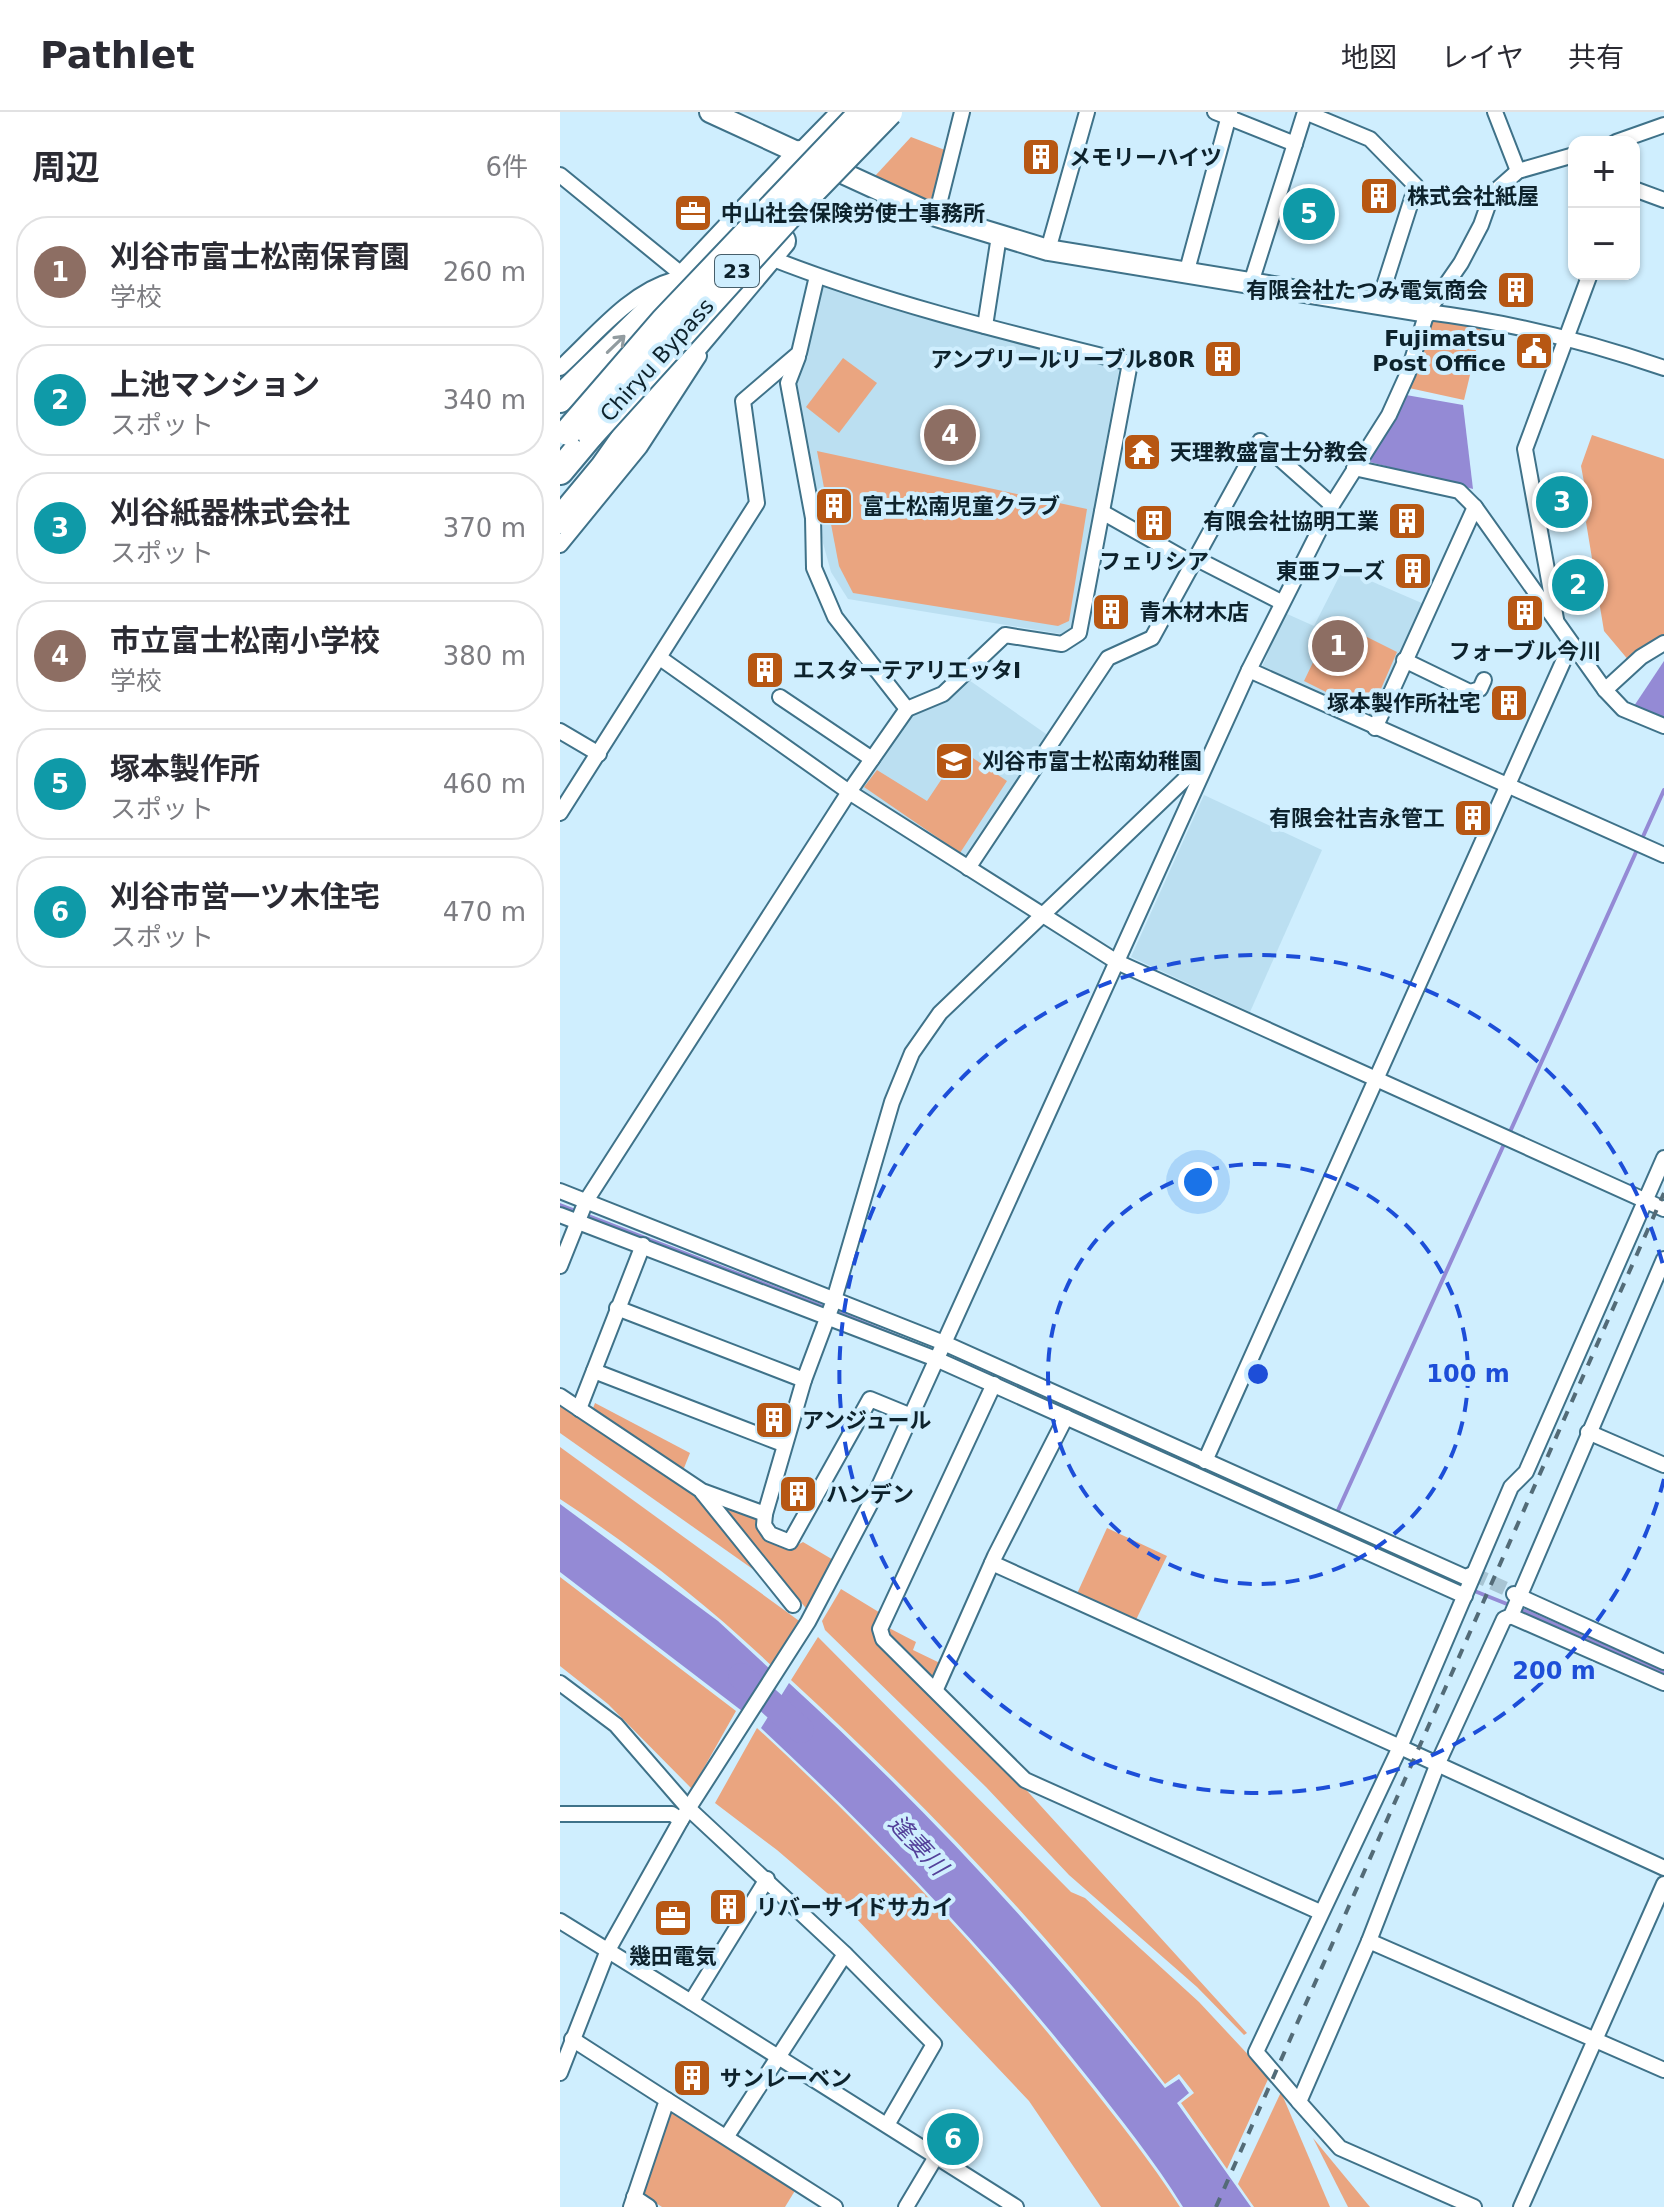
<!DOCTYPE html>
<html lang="ja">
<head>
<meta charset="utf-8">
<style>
  body { margin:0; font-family:"DejaVu Sans","Noto Sans JP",sans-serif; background:#f2f2f3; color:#2b2b33 }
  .controls { position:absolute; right:24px; top:24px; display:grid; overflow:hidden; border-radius:16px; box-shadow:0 2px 6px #0004 }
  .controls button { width:72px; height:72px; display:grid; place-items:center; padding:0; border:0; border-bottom:2px solid #e1e1e2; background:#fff; color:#2b2b33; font:40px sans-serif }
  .you { position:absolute; left:638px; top:1070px; width:28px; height:28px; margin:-20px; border:6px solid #fff; border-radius:50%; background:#1a73e8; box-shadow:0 0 0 12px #1a73e833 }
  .badge { display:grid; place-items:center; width:52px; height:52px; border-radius:50%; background:#b75713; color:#fff; font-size:26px; font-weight:700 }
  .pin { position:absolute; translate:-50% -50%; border:4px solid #fff; box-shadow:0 2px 8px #0006 }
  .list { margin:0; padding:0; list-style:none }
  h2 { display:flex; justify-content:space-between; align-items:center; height:104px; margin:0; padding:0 32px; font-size:34px }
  h2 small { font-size:26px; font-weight:400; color:#7c7c81 }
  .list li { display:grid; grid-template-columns:52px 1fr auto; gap:24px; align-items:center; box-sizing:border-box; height:112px; margin:0 16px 16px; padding:0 16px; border:2px solid #e1e1e2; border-radius:32px }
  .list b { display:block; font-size:30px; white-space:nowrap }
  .list p { margin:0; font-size:26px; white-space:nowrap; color:#7c7c81 }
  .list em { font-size:26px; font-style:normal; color:#7c7c81 }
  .map { position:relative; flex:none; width:1104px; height:2095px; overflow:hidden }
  header { display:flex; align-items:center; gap:48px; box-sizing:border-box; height:112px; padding:0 40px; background:#fff; border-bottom:2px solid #e1e1e2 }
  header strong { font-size:38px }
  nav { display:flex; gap:44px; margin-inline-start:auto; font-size:28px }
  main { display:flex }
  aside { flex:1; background:#fff }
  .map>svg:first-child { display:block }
  .built { fill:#bbdff1 }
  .green { fill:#eaa580 }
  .water { fill:#948ad5 }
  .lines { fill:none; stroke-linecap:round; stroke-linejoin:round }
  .stream { stroke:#948ad5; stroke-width:4 }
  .river { stroke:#948ad5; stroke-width:26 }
  .street-tunnel { stroke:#a8c5d4; stroke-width:14; stroke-dasharray:14 7; stroke-linecap:butt }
  .street-casing { stroke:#3f7289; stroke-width:18 }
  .secondary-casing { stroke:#3f7289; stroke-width:24 }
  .highway-casing { stroke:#3f7289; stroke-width:30 }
  .street { stroke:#fff; stroke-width:14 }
  .secondary { stroke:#fff; stroke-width:20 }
  .highway { stroke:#fff; stroke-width:26 }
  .rail { stroke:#536b77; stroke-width:4; stroke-dasharray:10 10; stroke-linecap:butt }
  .highway-bridge-casing { stroke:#3f7289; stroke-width:30; stroke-linecap:butt }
  .highway-bridge { stroke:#fff; stroke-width:26 }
  .oneway { stroke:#929ca0 }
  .ring { fill:none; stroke:#1d4ed8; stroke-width:4; stroke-dasharray:14 10 }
  .labels { text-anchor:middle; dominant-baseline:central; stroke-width:8; stroke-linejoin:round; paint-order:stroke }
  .shield { fill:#cfeefe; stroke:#475f6b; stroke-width:2 }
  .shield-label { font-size:20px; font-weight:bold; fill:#0d222c }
  .poi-label { font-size:22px; font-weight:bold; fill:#0d222c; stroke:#cfeefe; text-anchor:start }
  .street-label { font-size:22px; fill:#0d222c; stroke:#cfeefe }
  .water-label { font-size:24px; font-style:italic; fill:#54419a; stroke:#cfeefe }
  .centre { fill:#1d4ed8; stroke:#cfeefe; stroke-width:4 }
  .ring-label { font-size:24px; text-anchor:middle; font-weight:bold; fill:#1d4ed8; stroke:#cfeefe; stroke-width:8; stroke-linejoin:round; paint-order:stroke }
</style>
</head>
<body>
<header>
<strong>Pathlet</strong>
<nav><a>地図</a><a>レイヤ</a><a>共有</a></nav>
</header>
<main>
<aside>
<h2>周辺<small>6件</small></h2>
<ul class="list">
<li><span class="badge" style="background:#8d6e63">1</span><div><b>刈谷市富士松南保育園</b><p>学校</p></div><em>260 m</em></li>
<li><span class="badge" style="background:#0f9aa8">2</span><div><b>上池マンション</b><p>スポット</p></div><em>340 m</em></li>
<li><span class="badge" style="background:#0f9aa8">3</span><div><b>刈谷紙器株式会社</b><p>スポット</p></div><em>370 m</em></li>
<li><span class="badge" style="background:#8d6e63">4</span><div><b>市立富士松南小学校</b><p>学校</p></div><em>380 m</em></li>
<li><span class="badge" style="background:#0f9aa8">5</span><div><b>塚本製作所</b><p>スポット</p></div><em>460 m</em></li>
<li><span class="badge" style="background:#0f9aa8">6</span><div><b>刈谷市営一ツ木住宅</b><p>スポット</p></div><em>470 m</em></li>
</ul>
</aside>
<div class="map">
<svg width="1104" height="2095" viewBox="0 0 1104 2095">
  <rect width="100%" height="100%" fill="#cfeefe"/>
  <g class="built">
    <polygon points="265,170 560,253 512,516 501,522 288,487 271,460 263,431 234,273"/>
    <polygon points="783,457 864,492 811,608 702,555 725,501 754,514"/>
    <polygon points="406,566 489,624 406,750 297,675 346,605 386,588"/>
    <polygon points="644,683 762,738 690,900 571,845"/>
  </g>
  <g class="green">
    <polygon points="351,25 385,38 370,91 315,64"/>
    <polygon points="870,205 922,213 904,288 849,276"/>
    <polygon points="283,246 317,271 279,321 246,295"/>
    <polygon points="1032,323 1104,347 1104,527 1070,550 1044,519 1026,410 1030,403 1021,354"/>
    <polygon points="257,339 527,397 509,509 498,514 293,481 279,454"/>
    <polygon points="770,515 791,526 795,519 837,540 810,602 744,569"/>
    <polygon points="401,638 447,669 400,741 304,675 317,658 367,689"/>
    <polygon points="0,1291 140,1385 204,1465 0,1321"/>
    <polygon points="35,1291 130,1341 122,1361 32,1299"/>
    <path d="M0 1335 242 1511 214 1556C148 1493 76 1437 0 1387Z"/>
    <polygon points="165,1393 195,1405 205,1425 232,1436 243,1430 275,1449 250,1501 163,1398"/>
    <polygon points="547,1416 607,1444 573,1514 515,1486"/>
    <polygon points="0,1465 176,1599 132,1677 48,1592 0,1554"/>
    <polygon points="281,1477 322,1502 314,1517 460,1671 687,1921 684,1923 637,1875 509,1763 426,1675 265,1518 262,1509"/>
    <polygon points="329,1516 356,1530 353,1538 382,1552 374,1570 325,1524"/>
    <path d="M258 1525 511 1780 525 1786 639 1890 709 1965 667 2057 621 1991 634 1981 619 1962 605 1972C489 1822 371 1697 231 1568Z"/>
    <path d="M197 1616C314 1724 423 1838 522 1963 556 2006 590 2048 620 2095H541L469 1989 295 1805 217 1738 155 1691Z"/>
    <polygon points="721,1980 770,2095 694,2095 678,2072"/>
    <polygon points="110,1999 236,2077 225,2095 102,2095 82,2082"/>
    <polygon points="753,2026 810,2095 788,2095"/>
  </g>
  <g class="water">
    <polygon points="846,283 903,293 913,377 806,349"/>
    <polygon points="1104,549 1104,610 1074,594"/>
    <polygon points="0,1392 158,1509 212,1559 186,1602 0,1460"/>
    <path d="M229 1571C366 1696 490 1830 605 1976L619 1967 629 1981 617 1991 691 2095H623C594 2048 560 2006 526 1963 427 1838 317 1724 201 1616Z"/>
  </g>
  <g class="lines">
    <g class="stream">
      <polyline points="949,1022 1104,678"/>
      <polyline points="0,1093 266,1196"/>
      <polyline points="274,1199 373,1239"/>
      <polyline points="396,1248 903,1474"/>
      <polyline points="775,1405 945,1030"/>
      <polyline points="912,1478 952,1494"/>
      <polyline points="960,1497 1104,1561"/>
    </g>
    <polyline class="river" points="181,1564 241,1618"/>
    <polyline class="street-tunnel" points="913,1462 951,1479"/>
    <g class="street-casing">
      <g id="street">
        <polyline points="655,0 735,32"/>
        <polyline points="745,0 810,27 856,74 818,193"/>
        <polyline points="935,0 958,59"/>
        <polyline points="1056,30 1104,13"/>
        <polyline points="0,63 125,165"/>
        <polyline points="1074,77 1104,88"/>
        <polyline points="376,104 402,0"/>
        <polyline points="488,138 527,0"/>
        <polyline points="626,162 670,0"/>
        <polyline points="691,171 745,0"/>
        <path d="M867 200C949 210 1026 229 1104 256"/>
        <polyline points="425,214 439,124"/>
        <polyline points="238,245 228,271 253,406 254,456 275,505 347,597"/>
        <path d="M0 256C33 226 69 180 113 168"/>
        <polyline points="794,356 899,379 915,395"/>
        <polyline points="542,400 632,451"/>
        <polyline points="0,433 80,335 139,244"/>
        <polyline points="635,446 721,490"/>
        <polyline points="996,507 965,337 1030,162"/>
        <polyline points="100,546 289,680 557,850 1104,1097"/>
        <polyline points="844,548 910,580 920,577 924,568"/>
        <polyline points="689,558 1104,743"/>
        <polyline points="1045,578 1081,545 1104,531"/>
        <polyline points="220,585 312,647"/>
        <polyline points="815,616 915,395 1045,578 1063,597 1104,614"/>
        <polyline points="0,619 39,642"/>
        <polyline points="0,701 197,391 183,289 239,241 257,164"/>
        <polyline points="408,756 548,546 592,526 700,329 772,393"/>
        <polyline points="1104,1046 966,1360 951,1375 840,1635 1104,1756"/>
        <polyline points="0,1079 384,1231 905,1465 913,1462"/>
        <polyline points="0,1103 376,1247 905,1484"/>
        <path d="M0 1154 26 1089 289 680 347 597 383 582 445 523 502 532 519 521 570 251C449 221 324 191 208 145"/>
        <polyline points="57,1196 244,1268"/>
        <polyline points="34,1259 223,1332"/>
        <polyline points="434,1272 320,1517 323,1527 465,1668 760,1800"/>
        <polyline points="0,1284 142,1379 205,1402 244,1268 274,1188 332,990 352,941 380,901 646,647"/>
        <polyline points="19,1297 83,1133"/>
        <polyline points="1028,1320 1104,1353"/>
        <polyline points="645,1349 1011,532"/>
        <polyline points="142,1380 233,1493"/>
        <polyline points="205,1402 204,1413 210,1422 230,1430 310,1287 349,1303"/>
        <polyline points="432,1451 840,1635 696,1940 739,1990"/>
        <polyline points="954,1482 1104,1550"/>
        <polyline points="951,1504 1104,1571"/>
        <polyline points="0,1571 56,1613 128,1696 285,1842 374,1932 327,2013"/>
        <polyline points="376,1577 435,1444 506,1305"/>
        <polyline points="0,1702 112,1702 121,1708"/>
        <polyline points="207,1767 131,1890 456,2095"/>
        <polyline points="0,1809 131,1890"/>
        <polyline points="809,1829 878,1651 944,1507 951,1504 1104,1147"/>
        <polyline points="12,1927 107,1988 71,2095"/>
        <polyline points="0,1961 48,1838 121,1708 248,1510 316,1381 689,558 772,393 829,303 848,261 867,200 901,151 921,113 932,82 958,59 1014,43"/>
        <polyline points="107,1988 275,2095"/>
        <polyline points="167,2024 285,1842"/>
        <polyline points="74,2085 89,2095"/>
        <polyline points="346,2095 377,2043"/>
        <polyline points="914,2095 780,2036 739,1990 809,1829 1104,1958"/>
        <polyline points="961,2095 1104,1772"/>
      </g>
    </g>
    <g class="secondary-casing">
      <g id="secondary">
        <polyline points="150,0 376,104 488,138 867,200"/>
        <polyline points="241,42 280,2"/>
      </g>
    </g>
    <g class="highway-casing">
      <g id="highway">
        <polyline points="0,287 125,165 241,42"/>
        <polyline points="0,359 31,322"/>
        <polyline points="0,408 44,355 107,266 222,129"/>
      </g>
    </g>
    <use href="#street" class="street"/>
    <use href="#secondary" class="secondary"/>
    <use href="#highway" class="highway"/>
    <polyline class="rail" points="656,2095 1104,1081"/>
    <g class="highway-bridge-casing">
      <g id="highway-bridge">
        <polyline points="8,320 104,209 303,0"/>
        <polyline points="31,322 232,100 329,0"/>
      </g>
    </g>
    <use href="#highway-bridge" class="highway-bridge"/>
  </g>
  <defs><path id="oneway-shaft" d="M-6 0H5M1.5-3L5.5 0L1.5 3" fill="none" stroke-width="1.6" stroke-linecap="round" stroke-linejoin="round" transform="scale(2)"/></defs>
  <use class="oneway" href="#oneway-shaft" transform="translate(56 232) rotate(-44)"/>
  <g class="ring">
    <circle cx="698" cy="1262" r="210"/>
    <path d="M1104 1367A419 419 0 1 1 1104 1157"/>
  </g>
  <defs>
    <g id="building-square" transform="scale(2)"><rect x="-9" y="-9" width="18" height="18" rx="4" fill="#b75713" stroke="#cfeefe"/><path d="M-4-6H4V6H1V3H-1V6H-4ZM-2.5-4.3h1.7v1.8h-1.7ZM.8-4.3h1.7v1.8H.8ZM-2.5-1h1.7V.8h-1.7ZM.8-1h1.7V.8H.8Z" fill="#fff"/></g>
    <g id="office-square" transform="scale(2)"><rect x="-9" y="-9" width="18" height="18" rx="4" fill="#b75713" stroke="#cfeefe"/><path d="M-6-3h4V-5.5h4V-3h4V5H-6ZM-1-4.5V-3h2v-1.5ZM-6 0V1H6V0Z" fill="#fff"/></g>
    <g id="civic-square" transform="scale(2)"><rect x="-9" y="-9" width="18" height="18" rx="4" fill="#b75713" stroke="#cfeefe"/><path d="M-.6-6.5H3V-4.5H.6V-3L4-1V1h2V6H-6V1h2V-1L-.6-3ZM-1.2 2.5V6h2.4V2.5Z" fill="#fff"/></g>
    <g id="temple-square" transform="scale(2)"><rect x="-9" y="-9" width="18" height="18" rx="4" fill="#b75713" stroke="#cfeefe"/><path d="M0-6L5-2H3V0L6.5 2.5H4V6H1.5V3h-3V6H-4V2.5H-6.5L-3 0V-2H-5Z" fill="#fff"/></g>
    <g id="school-square" transform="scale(2)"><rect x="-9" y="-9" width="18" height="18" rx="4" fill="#b75713" stroke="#cfeefe"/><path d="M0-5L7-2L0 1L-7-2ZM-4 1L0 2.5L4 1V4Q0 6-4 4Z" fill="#fff"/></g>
  </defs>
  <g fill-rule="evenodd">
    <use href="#building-square" x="481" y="45"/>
    <use href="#building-square" x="819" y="84"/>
    <use href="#office-square" x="133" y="101"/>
    <use href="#building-square" x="956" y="178"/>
    <use href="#civic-square" x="974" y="239"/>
    <use href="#building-square" x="663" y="247"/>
    <use href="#temple-square" x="582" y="340"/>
    <use href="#building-square" x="274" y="394"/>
    <use href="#building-square" x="847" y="409"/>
    <use href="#building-square" x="594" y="411"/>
    <use href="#building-square" x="853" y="459"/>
    <use href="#building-square" x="551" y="500"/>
    <use href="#building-square" x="965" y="501"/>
    <use href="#building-square" x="205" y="558"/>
    <use href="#building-square" x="949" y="591"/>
    <use href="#school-square" x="394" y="649"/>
    <use href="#building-square" x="913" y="706"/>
    <use href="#building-square" x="214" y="1308"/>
    <use href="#building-square" x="238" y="1382"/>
    <use href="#building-square" x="168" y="1795"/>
    <use href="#office-square" x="113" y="1806"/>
    <use href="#building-square" x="132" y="1966"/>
  </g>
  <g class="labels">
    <rect class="shield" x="155" y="143" width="44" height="32" rx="6"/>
    <g class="shield-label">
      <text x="177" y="159">23</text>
    </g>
    <g class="poi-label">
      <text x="509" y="45">メモリーハイツ</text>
      <text x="847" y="84">株式会社紙屋</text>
      <text x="161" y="101">中山社会保険労使士事務所</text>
      <text x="928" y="178" text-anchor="end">有限会社たつみ電気商会</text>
      <text x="946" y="226" text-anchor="end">Fujimatsu<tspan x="946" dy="25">Post Office</tspan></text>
      <text x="635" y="247" text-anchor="end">アンプリールリーブル80R</text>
      <text x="610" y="340">天理教盛富士分教会</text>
      <text x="302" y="394">富士松南児童クラブ</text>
      <text x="819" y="409" text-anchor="end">有限会社協明工業</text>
      <text x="594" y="449" text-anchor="middle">フェリシア</text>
      <text x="825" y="459" text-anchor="end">東亜フーズ</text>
      <text x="579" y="500">青木材木店</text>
      <text x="965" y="539" text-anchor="middle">フォーブル今川</text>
      <text x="233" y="558">エスターテアリエッタⅠ</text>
      <text x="921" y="591" text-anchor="end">塚本製作所社宅</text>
      <text x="422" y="649">刈谷市富士松南幼稚園</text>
      <text x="885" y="706" text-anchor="end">有限会社吉永管工</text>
      <text x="242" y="1308">アンジュール</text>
      <text x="266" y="1382">ハンデン</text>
      <text x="196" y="1795">リバーサイドサカイ</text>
      <text x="113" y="1844" text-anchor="middle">幾田電気</text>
      <text x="160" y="1966">サンレーベン</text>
    </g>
    <g class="street-label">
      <text transform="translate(97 248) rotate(-48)">Chiryu Bypass</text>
    </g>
    <g class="water-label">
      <text transform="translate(358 1733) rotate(47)">逢妻川</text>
    </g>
  </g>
  <circle cx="698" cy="1262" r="12" class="centre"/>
  <g class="ring-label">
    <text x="908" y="1270">100 m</text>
    <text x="994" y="1567">200 m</text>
  </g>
</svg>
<div class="controls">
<button>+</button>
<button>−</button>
</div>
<div class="you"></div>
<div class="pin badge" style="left:778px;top:534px;background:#8d6e63">1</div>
<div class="pin badge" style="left:1018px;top:473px;background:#0f9aa8">2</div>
<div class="pin badge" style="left:1002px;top:390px;background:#0f9aa8">3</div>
<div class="pin badge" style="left:390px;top:323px;background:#8d6e63">4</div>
<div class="pin badge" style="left:749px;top:102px;background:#0f9aa8">5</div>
<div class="pin badge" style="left:393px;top:2027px;background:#0f9aa8">6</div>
</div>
</main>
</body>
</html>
